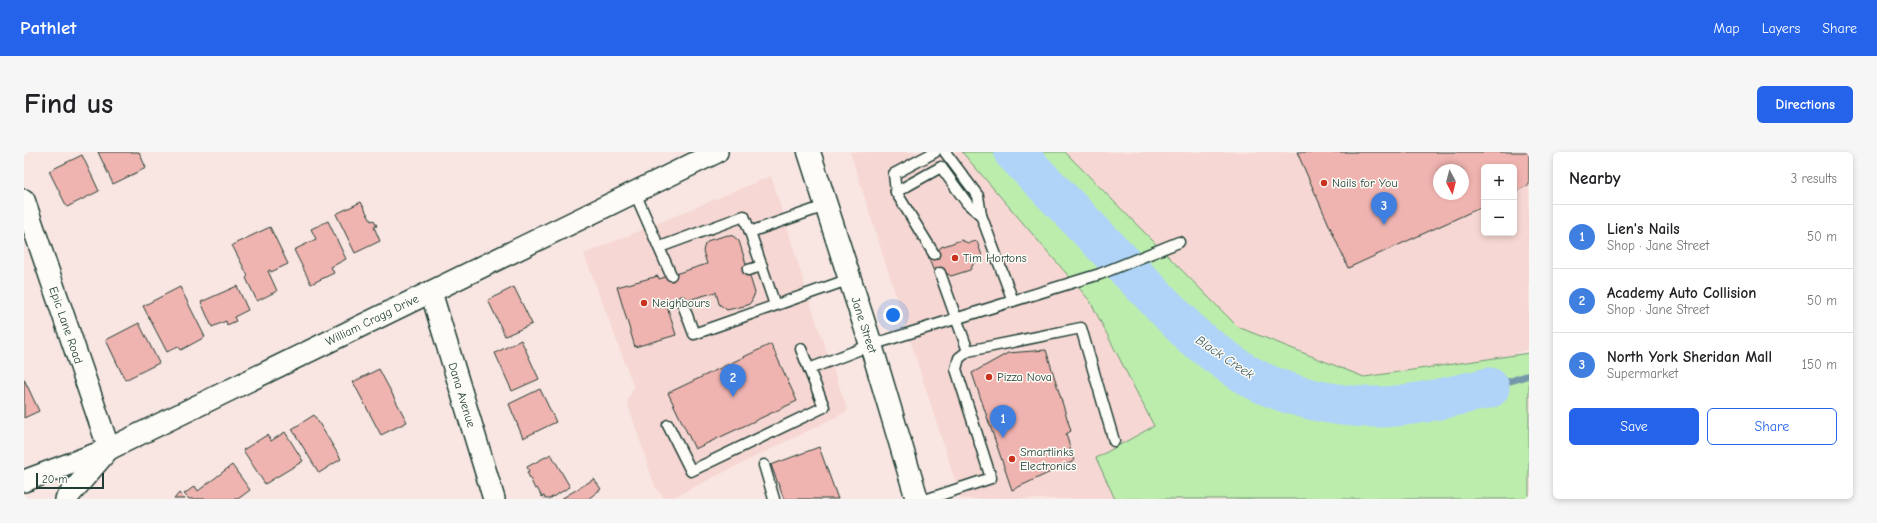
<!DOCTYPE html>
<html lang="en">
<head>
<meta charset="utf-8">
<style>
  body { margin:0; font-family:"Comic Neue",sans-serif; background:#f6f6f6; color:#202124 }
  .controls { position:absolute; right:12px; top:12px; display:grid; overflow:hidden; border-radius:6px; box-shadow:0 2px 6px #0003 }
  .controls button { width:36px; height:36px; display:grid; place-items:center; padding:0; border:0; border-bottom:1px solid #e0e0e0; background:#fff; color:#202124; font:20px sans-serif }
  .compass { position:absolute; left:1409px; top:12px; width:36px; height:36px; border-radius:50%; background:#fff; box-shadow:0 2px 6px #0003; rotate:173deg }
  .scale { position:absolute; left:12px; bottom:10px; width:68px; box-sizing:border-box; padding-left:4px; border:2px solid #1f3d34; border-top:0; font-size:11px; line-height:14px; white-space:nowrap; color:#1f3d34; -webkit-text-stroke:3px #fdfcf7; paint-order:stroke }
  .you { position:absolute; left:869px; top:163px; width:14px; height:14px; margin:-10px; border:3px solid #fff; border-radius:50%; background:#1a73e8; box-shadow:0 0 0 6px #1a73e833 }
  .badge { display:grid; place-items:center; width:26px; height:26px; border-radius:50%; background:#2563eb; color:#fff; font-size:13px; font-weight:700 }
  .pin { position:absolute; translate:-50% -33px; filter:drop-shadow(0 1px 2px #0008) }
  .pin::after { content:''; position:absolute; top:21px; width:14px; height:12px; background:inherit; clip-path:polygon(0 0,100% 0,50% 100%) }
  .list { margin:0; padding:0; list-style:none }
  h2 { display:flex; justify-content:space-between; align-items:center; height:52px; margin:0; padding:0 16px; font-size:17px }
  h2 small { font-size:13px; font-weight:400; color:#757577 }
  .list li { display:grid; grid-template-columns:26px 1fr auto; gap:12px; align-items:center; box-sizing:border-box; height:64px; padding:0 16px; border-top:1px solid #e0e0e0 }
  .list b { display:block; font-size:15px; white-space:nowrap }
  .list p { margin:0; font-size:13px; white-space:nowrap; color:#757577 }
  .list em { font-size:13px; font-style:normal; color:#757577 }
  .actions { display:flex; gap:8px; padding:12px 16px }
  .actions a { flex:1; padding:9px 0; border:1px solid #2563eb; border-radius:6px; text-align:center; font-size:14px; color:#2563eb }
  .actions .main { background:#2563eb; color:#fff }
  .map { position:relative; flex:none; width:1505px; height:347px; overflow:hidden; border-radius:6px }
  header { display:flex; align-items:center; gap:24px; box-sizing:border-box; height:56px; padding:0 20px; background:#2563eb; color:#fff }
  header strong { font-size:19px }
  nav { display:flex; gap:22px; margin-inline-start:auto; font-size:14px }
  .intro { display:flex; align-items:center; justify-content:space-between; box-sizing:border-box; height:96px; padding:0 24px }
  h1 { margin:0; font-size:28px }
  .button { padding:10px 18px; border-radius:6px; background:#2563eb; color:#fff; font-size:14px; font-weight:700 }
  main { display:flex; gap:24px; padding:0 24px }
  aside { flex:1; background:#fff; border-radius:6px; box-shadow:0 2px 6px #0003 }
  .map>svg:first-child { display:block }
  .built { fill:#f6d7d3; fill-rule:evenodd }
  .green { fill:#bcedad; stroke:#6e9570 }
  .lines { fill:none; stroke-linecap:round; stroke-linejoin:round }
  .stream { stroke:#7598aa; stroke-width:7 }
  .river { stroke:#afd4f8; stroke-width:41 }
  .building { fill:#f0b4b0; stroke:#1f3d34; fill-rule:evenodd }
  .lane-casing { stroke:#1f3d34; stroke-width:13 }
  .street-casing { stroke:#1f3d34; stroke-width:24 }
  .secondary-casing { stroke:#1f3d34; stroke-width:25 }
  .lane { stroke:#fdfcf7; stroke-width:10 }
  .street { stroke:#fdfcf7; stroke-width:21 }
  .secondary { stroke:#fdfcf7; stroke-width:22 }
  .poi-dot { fill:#c8321e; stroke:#fdfcf7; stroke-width:1.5 }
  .labels { text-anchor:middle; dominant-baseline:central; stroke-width:3; stroke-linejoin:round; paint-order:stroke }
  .poi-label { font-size:12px; fill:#1f3d34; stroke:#fdfcf7; text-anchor:start }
  .street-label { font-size:12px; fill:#1f3d34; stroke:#fdfcf7 }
  .water-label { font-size:13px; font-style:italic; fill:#3c5b5b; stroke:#fdfcf7 }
</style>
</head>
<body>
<header>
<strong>Pathlet</strong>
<nav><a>Map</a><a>Layers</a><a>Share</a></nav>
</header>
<div class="intro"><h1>Find us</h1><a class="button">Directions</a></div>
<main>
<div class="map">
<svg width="1505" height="347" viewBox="0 0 1505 347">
  <rect width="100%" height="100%" fill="#f9e6e2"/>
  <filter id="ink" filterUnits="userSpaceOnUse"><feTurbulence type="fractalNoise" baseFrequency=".025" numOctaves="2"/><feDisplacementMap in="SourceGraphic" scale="8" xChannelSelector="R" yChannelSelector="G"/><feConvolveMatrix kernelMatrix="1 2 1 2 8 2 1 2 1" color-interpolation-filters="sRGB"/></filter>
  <g filter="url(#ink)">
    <g class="built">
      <polygon points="826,0 938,0 1066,149 1130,274 1073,306 1091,347 937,347"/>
      <path d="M1041 0H1505V197L1484 204 1340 225 1214 175ZM1460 15H1490V81H1460ZM1415 18H1439V42H1415Z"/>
      <polygon points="747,24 792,169 824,259 646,347 641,347 631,335 603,249 610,235 560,102"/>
    </g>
    <polygon class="green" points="938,0 1041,0 1214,175 1340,225 1505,201 1505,347 1091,347 1072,306 1130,274 1066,149"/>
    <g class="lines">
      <polyline class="stream" points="1465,236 1505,223"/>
      <path class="river" d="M990 0 1168 183C1186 197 1205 212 1225 224 1261 244 1310 255 1351 255 1389 255 1428 244 1465 236"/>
    </g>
    <g class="building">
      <polygon points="74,0 115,0 122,16 89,32"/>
      <path d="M1273 0H1505V33L1490 40V15H1460V54L1324 116ZM1415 18H1439V42H1415Z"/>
      <polygon points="58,3 75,39 43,55 25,19"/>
      <polygon points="337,50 347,69 350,68 353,74 350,75 356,89 331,101 312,62"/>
      <polygon points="304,69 322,107 307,115 310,121 287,132 270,98 292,87 287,77"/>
      <polygon points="246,75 264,112 247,120 246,118 244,119 253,139 233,149 222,126 224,124 208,93"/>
      <polygon points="704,83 709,84 715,89 731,141 727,150 724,153 703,158 695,152 692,140 643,154 652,183 611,195 593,135 634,124 635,127 683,112 679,99 681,92 686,88"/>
      <polygon points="937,88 944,91 953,89 959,107 950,111 946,118 927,124 919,119 911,122 904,105 913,101 917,95"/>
      <polygon points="213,134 224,158 210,165 212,169 203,173 202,169 188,175 177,150"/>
      <polygon points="156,135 181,185 157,198 154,194 143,200 119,154"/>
      <polygon points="490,135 508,172 481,184 464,148"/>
      <polygon points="115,171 135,211 101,228 82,188"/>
      <polygon points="497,188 515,227 488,239 471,201"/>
      <polygon points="747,192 773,249 671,297 644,241"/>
      <polygon points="1022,198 1047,279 1042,282 1050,309 988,338 948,221 984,201"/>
      <polygon points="355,217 383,270 357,283 329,230"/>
      <polygon points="0,227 15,259 0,266"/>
      <polygon points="516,237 532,270 499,286 485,252"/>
      <polygon points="290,263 317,307 295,321 268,277"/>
      <polygon points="261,280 279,309 241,332 219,298 243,283 247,289"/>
      <polygon points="795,295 814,347 760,347 747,313"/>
      <polygon points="527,302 546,335 525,347 521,347 520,344 518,345 513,336 511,337 503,320 505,319 503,315"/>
      <polygon points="208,313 226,338 214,347 165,347 160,342 171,334 174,339"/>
      <polygon points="570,327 577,337 564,347 537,347"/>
      <polygon points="155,341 161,347 150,347"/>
    </g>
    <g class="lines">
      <g class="lane-casing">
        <g id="lane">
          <polyline points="921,0 954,44 957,63 989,149"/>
          <polyline points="872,40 870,22 911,0"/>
          <polyline points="611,41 647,123"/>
          <polyline points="636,95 720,64 726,80"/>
          <polyline points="910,102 872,40 917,15 943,51 957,63"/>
          <polyline points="724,118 738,114"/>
          <polyline points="658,150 670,182 826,127"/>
          <polyline points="751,153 726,80 801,54"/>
          <polyline points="777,197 785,217"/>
          <polyline points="944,199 1057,176 1090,289"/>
          <polyline points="644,273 667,319 800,255 785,217 847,193 1076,122 1155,90"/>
          <polyline points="740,313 750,347"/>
          <polyline points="904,347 967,326 932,217 935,206 944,199 916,121"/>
        </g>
      </g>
      <g class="street-casing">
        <g id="street">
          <polyline points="0,48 85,297"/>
          <polyline points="407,140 470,347"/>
          <polyline points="0,329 85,297 693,0"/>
          <polyline points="42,347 83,299"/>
        </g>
      </g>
      <g class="secondary-casing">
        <polyline id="secondary" points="785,0 847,193 893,347"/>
      </g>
      <use href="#lane" class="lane"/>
      <use href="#street" class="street"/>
      <use href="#secondary" class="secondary"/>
    </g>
  </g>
  <g class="poi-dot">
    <circle cx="1300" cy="31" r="4"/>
    <circle cx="931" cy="106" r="4"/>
    <circle cx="620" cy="151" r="4"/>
    <circle cx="965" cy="225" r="4"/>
    <circle cx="988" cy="307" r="4"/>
  </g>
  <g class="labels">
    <g class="poi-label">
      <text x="1308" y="31">Nails for You</text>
      <text x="939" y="106">Tim Hortons</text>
      <text x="628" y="151">Neighbours</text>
      <text x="973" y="225">Pizza Nova</text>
      <text x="996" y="300">Smartlinks<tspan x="996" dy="14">Electronics</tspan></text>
    </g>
    <g class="street-label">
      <text transform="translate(348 168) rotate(-26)">William Cragg Drive</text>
      <text transform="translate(42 173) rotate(71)">Epic Lane Road</text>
      <text transform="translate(840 173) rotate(72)">Jane Street</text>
      <text transform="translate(438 243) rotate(73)">Dana Avenue</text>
    </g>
    <g class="water-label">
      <text transform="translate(1201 205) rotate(34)">Black Creek</text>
    </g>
  </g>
</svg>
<div class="controls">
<button>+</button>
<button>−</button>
</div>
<svg class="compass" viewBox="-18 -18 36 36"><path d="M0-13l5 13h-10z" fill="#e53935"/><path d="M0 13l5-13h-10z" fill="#757577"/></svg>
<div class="scale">20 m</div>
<div class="you"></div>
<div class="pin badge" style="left:979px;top:286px;background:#3f7fe0">1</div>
<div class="pin badge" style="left:709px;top:245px;background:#3f7fe0">2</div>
<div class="pin badge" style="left:1360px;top:73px;background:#3f7fe0">3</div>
</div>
<aside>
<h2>Nearby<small>3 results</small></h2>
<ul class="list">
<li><span class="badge" style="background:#3f7fe0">1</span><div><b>Lien's Nails</b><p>Shop · Jane Street</p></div><em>50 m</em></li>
<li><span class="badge" style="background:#3f7fe0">2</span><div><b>Academy Auto Collision</b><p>Shop · Jane Street</p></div><em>50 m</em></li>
<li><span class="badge" style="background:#3f7fe0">3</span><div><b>North York Sheridan Mall</b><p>Supermarket</p></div><em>150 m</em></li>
</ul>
<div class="actions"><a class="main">Save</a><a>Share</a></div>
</aside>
</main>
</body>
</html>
